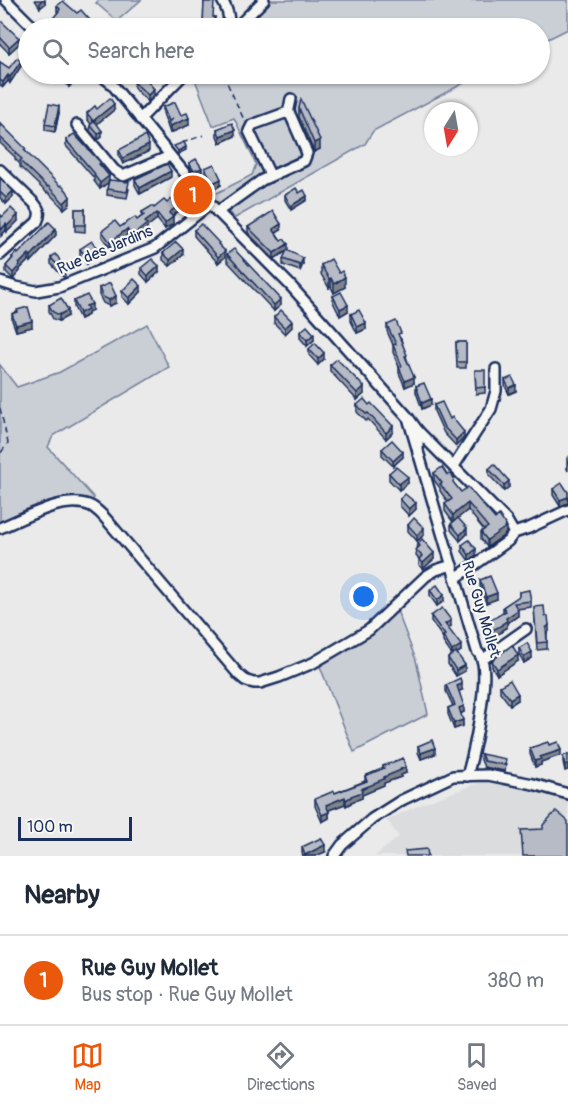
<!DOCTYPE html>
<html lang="en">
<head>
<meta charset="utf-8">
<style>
  body { margin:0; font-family:Pangolin,sans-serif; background:#f2f2f3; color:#1f2937 }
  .compass { position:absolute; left:424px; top:102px; width:54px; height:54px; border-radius:50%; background:#fff; box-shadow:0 2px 4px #0004; rotate:191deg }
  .scale { position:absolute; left:18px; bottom:15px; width:114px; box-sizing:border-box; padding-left:6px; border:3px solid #1b2f5e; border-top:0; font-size:16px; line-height:21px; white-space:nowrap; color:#1b2f5e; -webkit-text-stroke:4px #f6f6f2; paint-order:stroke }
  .you { position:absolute; left:364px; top:597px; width:21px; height:21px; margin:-15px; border:4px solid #fff; border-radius:50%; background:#1a73e8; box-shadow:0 0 0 9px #1a73e833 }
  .badge { display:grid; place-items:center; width:39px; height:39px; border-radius:50%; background:#ea580c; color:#fff; font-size:20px; font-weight:700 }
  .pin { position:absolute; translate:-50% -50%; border:3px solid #fff; box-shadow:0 2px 6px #0006 }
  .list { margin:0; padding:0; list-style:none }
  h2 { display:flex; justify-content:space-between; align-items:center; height:78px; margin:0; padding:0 24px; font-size:26px }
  h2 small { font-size:20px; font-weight:400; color:#747a83 }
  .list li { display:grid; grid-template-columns:39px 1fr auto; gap:18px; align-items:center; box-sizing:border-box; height:90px; padding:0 24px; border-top:2px solid #e0e1e3 }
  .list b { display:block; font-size:22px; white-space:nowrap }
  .list p { margin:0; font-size:20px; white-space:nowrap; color:#747a83 }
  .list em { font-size:20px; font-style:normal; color:#747a83 }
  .icon { flex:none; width:33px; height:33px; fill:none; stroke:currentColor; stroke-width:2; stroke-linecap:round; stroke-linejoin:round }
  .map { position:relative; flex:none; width:568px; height:856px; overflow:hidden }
  .search { position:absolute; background:#fff; box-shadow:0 2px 4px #0004; left:18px; right:18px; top:18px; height:66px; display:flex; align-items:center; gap:15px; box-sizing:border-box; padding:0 21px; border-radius:33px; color:#747a83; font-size:22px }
  .sheet { height:168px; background:#fff }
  nav { display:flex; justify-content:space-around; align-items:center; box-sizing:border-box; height:84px; border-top:2px solid #e0e1e3; background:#fff; font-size:16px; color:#747a83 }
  nav a { display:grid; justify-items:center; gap:3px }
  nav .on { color:#ea580c }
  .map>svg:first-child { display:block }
  .built { fill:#dadcde }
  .green { fill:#caced5; stroke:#727e9a; stroke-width:1.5 }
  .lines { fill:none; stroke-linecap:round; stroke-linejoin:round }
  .minor-casing { stroke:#1b2f5e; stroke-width:14 }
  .path { stroke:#1b2f5e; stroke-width:1.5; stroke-dasharray:6 4.5; stroke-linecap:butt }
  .minor { stroke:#f6f6f2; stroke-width:9 }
  .wall { fill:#9da1aa; stroke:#1b2f5e; stroke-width:1.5 }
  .shaded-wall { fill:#7f838b; stroke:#1b2f5e; stroke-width:1.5 }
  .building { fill:#b6bbc6; stroke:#1b2f5e; stroke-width:1.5 }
  .labels { text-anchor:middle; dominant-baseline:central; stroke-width:4.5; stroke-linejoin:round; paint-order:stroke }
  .street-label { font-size:16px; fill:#1b2f5e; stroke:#f6f6f2 }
</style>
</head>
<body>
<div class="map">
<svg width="568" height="856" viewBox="0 0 568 856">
  <rect width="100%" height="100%" fill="#e9eae9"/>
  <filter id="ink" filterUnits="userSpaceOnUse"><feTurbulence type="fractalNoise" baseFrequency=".0167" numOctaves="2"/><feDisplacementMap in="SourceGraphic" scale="12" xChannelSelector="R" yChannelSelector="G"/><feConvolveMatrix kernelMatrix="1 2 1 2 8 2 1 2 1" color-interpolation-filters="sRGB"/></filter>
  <g filter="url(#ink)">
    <polygon class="built" points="505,777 568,794 568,856 375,856 399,837 387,820 422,804 478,783"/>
    <g class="green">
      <polygon points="99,0 141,0 117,21 96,3"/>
      <polygon points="267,0 568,0 568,29 540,43 540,28 240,28"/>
      <polygon points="197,74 481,74 373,131 365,144 235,218 211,196 252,175 256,164 234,118 213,126 194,77"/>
      <polygon points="184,185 199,202 198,207 188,209 173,189"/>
      <polygon points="147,324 169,367 53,436 48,447 94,498 88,504 80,501 0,526 0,365 17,387 60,372"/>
      <polygon points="395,611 398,613 416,660 428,714 354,752 319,664 363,640"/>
    </g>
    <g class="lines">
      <g class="minor-casing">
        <g id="minor">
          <polyline points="6,0 29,23 36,28"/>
          <path d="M222 0C227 9 231 18 227 28"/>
          <polyline points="236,28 264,0"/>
          <polyline points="99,74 111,83 210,204 290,285 407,416 418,431 418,454"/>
          <polyline points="288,114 291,99"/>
          <polyline points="140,119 184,74"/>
          <polyline points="77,125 114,170 123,176 170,156"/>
          <path d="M0 170 34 203C40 210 41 214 37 222L0 255"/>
          <polyline points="217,212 262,180 304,161 307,153 290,114 285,113 252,125 249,131 270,175"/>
          <polyline points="0,282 16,287 36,291 59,287 155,248 210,204"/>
          <path d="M409 421 477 651C479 653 481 656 482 659 489 682 474 752 467 776"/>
          <polyline points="417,431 418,431 507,521 514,533"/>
          <polyline points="454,466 491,409 496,391 496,369"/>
          <path d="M0 528C25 518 65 494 91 506 99 510 106 519 112 526L239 675 245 680 250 682 254 683H260L279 677 313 663 369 630 426 576 436 570 452 565"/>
          <polyline points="456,578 508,541 514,533 529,528 568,510"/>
          <polyline points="482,660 526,629"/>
          <polyline points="334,856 342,845 372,819 402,800 453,776 488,775 533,784 568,794"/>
        </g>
      </g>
      <g class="path">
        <polyline points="223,74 245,122"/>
        <polyline points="182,143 204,135"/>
        <polyline points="0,408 8,443 0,454"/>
      </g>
      <use href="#minor" class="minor"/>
    </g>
    <g class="wall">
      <polygon points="35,0 45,0 45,4 40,8"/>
      <polygon points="204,2 213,17 215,17 214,28 203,28"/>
      <polygon points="57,6 77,13 97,28 76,28 57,12"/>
      <polygon points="0,23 19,44 9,53 0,44"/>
      <polygon points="0,62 9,68 21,66 10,83 8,81 3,87 0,85"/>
      <polygon points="57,74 74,74 75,81 69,87"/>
      <polygon points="116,74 135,74 135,75 126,80 121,75 119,77"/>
      <polygon points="134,82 154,95 148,102 134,88"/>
      <polygon points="163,107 181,115 189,125 170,133 163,113"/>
      <polygon points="299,108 320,149 314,152 299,117"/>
      <polygon points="97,109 114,110 97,124 102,137 98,140 90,131 91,124 87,119 87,113"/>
      <polygon points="59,113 55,132 45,130 45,124"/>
      <polygon points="0,123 26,152 70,204 64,209 48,192 47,193 20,167 20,164 15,159 15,157 0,143"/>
      <polygon points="217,129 235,136 220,143 217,136"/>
      <polygon points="66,140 101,166 109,180 129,189 127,198 107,195 108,182 100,189 94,181 94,178 66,146"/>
      <polygon points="119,150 149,151 123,164 119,156"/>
      <polygon points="189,163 202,171 194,174 189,166"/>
      <polygon points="205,168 221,185 213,190 205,174"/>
      <polygon points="171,177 140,194 135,185 135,179"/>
      <polygon points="0,178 13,197 6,204 0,198"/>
      <polygon points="299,193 307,200 291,210 285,200 285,195"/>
      <polygon points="167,203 181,209 172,217 173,224 165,229 157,219 147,227 147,231 132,242 127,235 110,248 102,237 102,231 120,227 137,220 142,216 142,212"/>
      <polygon points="75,209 85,209 85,232 75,231"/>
      <polygon points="0,216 18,221 7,232 6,230 1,236"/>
      <polygon points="248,227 281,230 276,233 288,250 303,264 300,271 283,265 283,259 287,251 274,259 248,233"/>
      <polygon points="194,230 219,245 225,257 218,263 194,236"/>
      <polygon points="56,235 31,262 29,260 20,269 20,271 13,279 6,272 6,266 12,259 12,257"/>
      <polygon points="80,249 97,254 87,264 80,256"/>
      <polygon points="163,253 183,255 170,266 163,260"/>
      <polygon points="227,254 281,305 274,311 227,261"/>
      <polygon points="51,258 65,272 65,277 64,278 51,264"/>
      <polygon points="321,265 345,287 334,293 331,287 329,288 321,274"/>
      <polygon points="141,268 159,272 148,282 141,274"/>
      <polygon points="99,288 116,303 109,306 103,303 99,295"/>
      <polygon points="122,291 141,292 129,304 122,297"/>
      <polygon points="333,296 348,311 340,316 333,302"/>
      <polygon points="74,301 92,310 88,312 88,315 80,319 74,307"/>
      <polygon points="49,305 68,316 59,321 53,319 49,311"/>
      <polygon points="17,312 32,327 16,331 12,320 12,314"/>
      <polygon points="351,314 366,329 357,333 351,321"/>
      <polygon points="274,317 292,327 285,334 274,323"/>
      <polygon points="387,325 401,339 414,383 405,387 399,373 399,367 393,352 393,345 387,331"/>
      <polygon points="300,332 314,340 307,346 300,338"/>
      <polygon points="456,342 466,342 466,368 457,368"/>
      <polygon points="309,349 324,359 318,365 309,355"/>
      <polygon points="330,365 364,394 357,400 330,371"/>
      <polygon points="475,370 485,387 485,393 476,394"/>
      <polygon points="505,380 516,391 509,394 505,386"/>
      <polygon points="416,386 431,405 422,409 416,392"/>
      <polygon points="357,405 393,432 386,439 368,419 366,421 357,412"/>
      <polygon points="434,405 464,438 456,446 444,433 434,411"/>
      <polygon points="382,449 403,457 393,466 382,455"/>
      <polygon points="568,457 568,471 567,469 567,458"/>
      <polygon points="489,469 509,487 504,491 489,475"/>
      <polygon points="389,473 408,483 399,490 389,480"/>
      <polygon points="434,473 454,484 461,492 506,533 503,536 487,547 481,539 481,532 484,530 468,510 458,518 467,534 460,541 451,530 451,524 453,522 445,511 445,504 448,502 440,491 440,488 434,480"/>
      <polygon points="553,489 568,492 568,503 560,506 553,495"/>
      <polygon points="400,499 416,509 409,516 400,506"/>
      <polygon points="408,525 424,535 417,541 408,531"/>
      <polygon points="418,543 434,559 423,569 419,565 419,559 416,556"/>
      <polygon points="462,545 476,555 469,561 462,551"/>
      <polygon points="480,580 497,599 486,603 480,586"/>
      <polygon points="430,590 444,601 437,606 430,596"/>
      <polygon points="519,592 531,601 531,607 517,609 518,616 507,623 507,627 502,630 502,632 489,638 484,630 484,624 503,612 503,607 519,597"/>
      <polygon points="534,607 545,616 549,631 547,634 547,649 537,650"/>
      <polygon points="431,616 451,626 448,628 461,651 457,653 465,671 456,676 448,664 448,658 452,655 443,642 443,638 431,621"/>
      <polygon points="519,648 532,658 524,663 519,654"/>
      <polygon points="497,656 518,661 497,675 492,667 492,661 497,658"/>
      <polygon points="446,685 462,690 459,691 464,712 461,714 463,726 454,729 448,714 448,708 453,706 446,691"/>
      <polygon points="500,686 518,700 510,705 500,692"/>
      <polygon points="549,745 561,755 541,762 541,765 535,767 530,754 530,748"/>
      <polygon points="418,746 435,754 421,759 418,752"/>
      <polygon points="481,754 506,765 505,771 484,767 481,760"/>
      <polygon points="568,754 565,771 563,762 563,756"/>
      <polygon points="383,766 406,773 401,775 401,777 384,783 384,785 374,789 374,790 362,795 362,798 351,802 351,803 346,806 345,804 329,810 329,818 322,822 315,806 315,799 335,793 365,781 365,776 383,769"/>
      <polygon points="302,847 325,852 315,856 303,856 302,853"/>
    </g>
    <g class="shaded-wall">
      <polygon points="42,0 45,0 45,4 40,8 40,2"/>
      <polygon points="72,19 72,24 69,28 64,28"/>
      <polygon points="19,38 19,44 9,53 9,47"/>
      <polygon points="21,61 21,66 10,83 10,77"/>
      <polygon points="126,74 135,74 135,75 126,80"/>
      <polygon points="8,75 8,81 3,87 3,82"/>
      <polygon points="75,75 75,81 69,87 69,81"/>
      <polygon points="154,89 154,95 148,102 148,95"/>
      <polygon points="114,104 114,110 93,127 93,121"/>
      <polygon points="59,106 59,113 55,132 55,126"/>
      <polygon points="189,118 189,125 170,133 170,126"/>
      <polygon points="235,130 235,136 220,143 220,136"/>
      <polygon points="102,131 102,137 98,140 98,134"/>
      <polygon points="320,140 320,149 314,152 314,143"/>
      <polygon points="149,145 149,151 123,164 123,158"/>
      <polygon points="186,147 186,150 178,154 178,151"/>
      <polygon points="202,168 202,171 194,174 194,171"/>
      <polygon points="171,171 171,177 140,194 140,188"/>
      <polygon points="109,176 109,182 100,189 100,183"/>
      <polygon points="221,179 221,185 213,190 213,183"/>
      <polygon points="13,191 13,197 6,204 6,198"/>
      <polygon points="307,196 307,200 291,210 291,206"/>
      <polygon points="70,197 70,204 64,209 64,203"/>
      <polygon points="181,203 181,209 169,219 169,213"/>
      <polygon points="157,213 157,219 147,227 147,231 132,242 132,236 145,222"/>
      <polygon points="18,215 18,221 7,232 7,226"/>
      <polygon points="173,217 173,224 165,229 165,223"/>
      <polygon points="6,224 6,230 1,236 1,230"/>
      <polygon points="281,224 281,230 273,235 273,229"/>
      <polygon points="56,229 56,235 31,262 31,256"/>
      <polygon points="127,229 127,235 110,248 110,242"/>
      <polygon points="288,244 288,250 274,259 274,253"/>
      <polygon points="97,248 97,254 87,264 87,258"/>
      <polygon points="183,249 183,255 170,266 170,260"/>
      <polygon points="225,251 225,257 218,263 218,257"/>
      <polygon points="29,254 29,260 20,269 20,271 13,279 13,273 19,264"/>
      <polygon points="303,258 303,264 300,271 300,265"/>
      <polygon points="159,266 159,272 148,282 148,276"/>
      <polygon points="345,277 345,287 334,293 334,284"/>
      <polygon points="331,278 331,287 329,288 329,279"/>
      <polygon points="141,286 141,292 129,304 129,298"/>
      <polygon points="116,296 116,303 109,306 109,300"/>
      <polygon points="281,299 281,305 274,311 274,305"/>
      <polygon points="92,304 92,310 88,312 88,315 80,319 80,313 86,306"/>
      <polygon points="348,305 348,311 340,316 340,309"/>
      <polygon points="68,310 68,316 59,321 59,315"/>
      <polygon points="32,321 32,327 16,331 16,325"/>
      <polygon points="292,321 292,327 285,334 285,328"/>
      <polygon points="366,323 366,329 357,333 357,327"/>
      <polygon points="314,334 314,340 307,346 307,340"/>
      <polygon points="324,353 324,359 318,365 318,359"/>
      <polygon points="414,377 414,383 405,387 405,381"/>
      <polygon points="516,385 516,391 509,394 509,388"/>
      <polygon points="364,387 364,394 357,400 357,393"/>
      <polygon points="431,399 431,405 422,409 422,403"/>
      <polygon points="393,426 393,432 386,439 386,433"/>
      <polygon points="464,432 464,438 456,446 456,440"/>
      <polygon points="403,452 403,457 393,466 393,461"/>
      <polygon points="408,477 408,483 399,490 399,484"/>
      <polygon points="509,481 509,487 504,491 504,485"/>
      <polygon points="568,497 568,503 560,506 560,500"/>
      <polygon points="416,503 416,509 409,516 409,509"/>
      <polygon points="468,503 468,510 453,522 453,515"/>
      <polygon points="506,526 506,533 503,536 487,547 487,540"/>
      <polygon points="424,528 424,535 417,541 417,535"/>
      <polygon points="467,528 467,534 460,541 460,535"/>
      <polygon points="476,549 476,555 469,561 469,555"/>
      <polygon points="434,553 434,559 423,569 423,563"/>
      <polygon points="497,593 497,599 486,603 486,597"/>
      <polygon points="444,595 444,601 437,606 437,600"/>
      <polygon points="518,610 518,616 507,623 507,627 502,630 502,632 489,638 489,632 506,618"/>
      <polygon points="451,620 451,626 445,630 445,624"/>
      <polygon points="549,625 549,631 546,634 546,628"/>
      <polygon points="461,645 461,651 452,656 452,651"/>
      <polygon points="532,652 532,658 524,663 524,657"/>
      <polygon points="518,655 518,661 497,675 497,669"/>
      <polygon points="465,665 465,671 456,676 456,670"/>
      <polygon points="462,684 462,690 457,692 457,686"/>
      <polygon points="518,694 518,700 510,705 510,699"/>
      <polygon points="464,706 464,712 459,714 459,708"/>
      <polygon points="463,720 463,726 454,729 454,723"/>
      <polygon points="435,748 435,754 421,759 421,753"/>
      <polygon points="561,750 561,755 541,762 541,765 535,767 535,761 540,757"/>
      <polygon points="568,764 568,770 565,771 565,765"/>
      <polygon points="406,767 406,773 401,775 401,777 384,783 384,785 374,789 374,790 362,795 362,798 351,802 351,803 346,806 346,800 351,796 384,777"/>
      <polygon points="345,797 345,804 326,811 326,805"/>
      <polygon points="329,812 329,818 322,822 322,815"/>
      <polygon points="325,845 325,852 315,856 305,856 305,855"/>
    </g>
    <g class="building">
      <polygon points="63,1 77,13 81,10 97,28 82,28 72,19 64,28 45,28 59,11 60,9 57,6"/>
      <polygon points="204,2 214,2 213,17 215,17 214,24 203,24"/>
      <polygon points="1,21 19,38 9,47 0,37 0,23"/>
      <polygon points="17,58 21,61 10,77 8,75 3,82 0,80 0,62 9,68"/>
      <polygon points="62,74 74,74 75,75 69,81"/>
      <polygon points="142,74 154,89 148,95 134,82"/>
      <polygon points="110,98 114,104 93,121 87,113 95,106 97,109"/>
      <polygon points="301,99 320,140 314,143 299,108"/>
      <polygon points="175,102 181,115 187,113 189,118 170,126 168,122 173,119 169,121 163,107"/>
      <polygon points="49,104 59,106 55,126 45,124"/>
      <polygon points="95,121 102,131 98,134 90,125"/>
      <polygon points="0,123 26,149 24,150 60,186 61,185 67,191 70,197 64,203 48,186 47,187 20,161 22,159 15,153 16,152 0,137"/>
      <polygon points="232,123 235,130 220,136 217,129"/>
      <polygon points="74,134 101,163 99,164 109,176 100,183 94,175 95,174 66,140"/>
      <polygon points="145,136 149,145 123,158 119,150"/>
      <polygon points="184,142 186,147 178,151 174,146"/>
      <polygon points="196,159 202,168 194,171 189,163"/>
      <polygon points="167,164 171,171 140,188 135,179"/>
      <polygon points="214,164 221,179 213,183 205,168"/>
      <polygon points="0,178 13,191 6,198 0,192"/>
      <polygon points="109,180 129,182 127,192 107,189"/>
      <polygon points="296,188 299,193 304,190 307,196 291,206 285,195"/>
      <polygon points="175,196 181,203 169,213 173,217 165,223 157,213 145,222 147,224 132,236 127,229 110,242 102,231 115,221 120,227 135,217 137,220 144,215 142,212 152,206 154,208 164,200 167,203"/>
      <polygon points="11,208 18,215 7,226 6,224 1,230 0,216 1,215 2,217"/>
      <rect x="75" y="209" width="10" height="16"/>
      <polygon points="273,211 281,224 273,229 281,241 284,239 288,244 274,253 248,227"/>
      <polygon points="49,222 56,229 31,256 29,254 19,264 20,265 13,273 6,266 13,258 12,257 17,252 18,254"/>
      <polygon points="201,224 219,243 218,244 225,251 218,257 194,230"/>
      <polygon points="92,241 97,248 87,258 80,249"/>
      <polygon points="176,242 183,249 170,260 163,253"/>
      <polygon points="234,249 281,299 274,305 227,254"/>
      <polygon points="287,250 303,258 300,265 283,259"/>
      <polygon points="55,254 58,257 65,272 64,272 51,258"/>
      <polygon points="152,259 159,266 148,276 141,268"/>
      <polygon points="331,259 339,273 342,271 345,277 334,284 331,278 329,279 321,265"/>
      <polygon points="134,279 141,286 129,298 122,291"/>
      <polygon points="110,283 116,296 109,300 103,297 99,288"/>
      <polygon points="341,292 348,305 340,309 333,296"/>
      <polygon points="87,295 92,304 86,306 88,309 80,313 74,301"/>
      <polygon points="61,298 68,310 59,315 53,312 49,305"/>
      <polygon points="28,307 32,321 16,325 12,314 18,312 17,310"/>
      <polygon points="281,310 292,321 285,328 274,317"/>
      <polygon points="359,310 366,323 357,327 351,314"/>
      <polygon points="396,321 401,333 398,334 407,355 405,356 414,377 405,381 399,367 402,366 393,345 396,344 387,325"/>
      <polygon points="307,326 314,334 307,340 300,332"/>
      <polygon points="456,342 466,342 466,362 457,362"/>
      <polygon points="315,343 324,353 318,359 309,349"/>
      <polygon points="337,359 364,387 357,393 330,365"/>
      <polygon points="475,370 485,370 485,387 476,388"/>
      <polygon points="512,377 516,385 509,388 505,380"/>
      <polygon points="424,383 431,399 422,403 416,386"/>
      <polygon points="364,399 369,405 371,403 393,426 386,433 368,413 366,414 357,405"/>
      <polygon points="442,402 450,419 452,417 464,432 456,440 444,427 434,405"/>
      <polygon points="392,440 403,452 393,461 382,449"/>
      <polygon points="494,464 509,481 504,485 489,469"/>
      <polygon points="396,467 408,477 399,484 389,473"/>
      <polygon points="442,467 447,475 451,474 454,478 453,482 461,492 468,487 495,519 499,515 506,526 503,529 487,540 481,532 488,527 468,503 453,515 445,504 452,499 440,484 442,483 434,473"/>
      <polygon points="562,483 568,492 568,497 560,500 553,489"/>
      <polygon points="405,494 416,503 409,509 400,499"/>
      <polygon points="414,518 424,528 417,535 408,525"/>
      <polygon points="458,518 467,528 460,535 451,524"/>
      <polygon points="422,539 434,553 423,563 419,559 422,556 416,550 420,546 418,543"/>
      <polygon points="469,540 476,549 469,555 462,545"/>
      <polygon points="490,576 497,593 486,597 480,580"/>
      <polygon points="437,585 444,595 437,600 430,590"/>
      <polygon points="529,590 531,601 514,603 518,610 506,618 507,621 502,624 502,625 489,632 484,624 506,611 503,607 519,596 519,592"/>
      <polygon points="544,606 545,616 548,616 549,625 546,628 547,642 537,643 534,607"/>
      <polygon points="442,608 451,620 445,624 461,645 452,651 443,636 445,635 431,616"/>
      <polygon points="527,643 532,652 524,657 519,648"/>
      <polygon points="512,645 518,655 497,669 492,661"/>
      <polygon points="456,652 465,665 456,670 448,658"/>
      <polygon points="460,678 462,684 457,686 464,706 459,708 463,720 454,723 448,708 455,705 446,685"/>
      <polygon points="510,680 518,694 510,699 500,686"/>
      <polygon points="432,740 435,748 421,753 418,746"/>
      <polygon points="548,742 549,745 558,742 561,750 540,757 541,759 535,761 530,748"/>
      <polygon points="481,754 506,759 505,765 484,761"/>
      <polygon points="568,754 568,764 565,765 563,756"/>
      <polygon points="403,758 406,767 400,769 401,770 384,777 384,779 374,783 374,784 361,789 362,792 351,796 351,797 346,800 345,797 326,805 329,812 322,815 315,799 334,791 335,793 367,781 365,776 384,768 383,766"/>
      <polygon points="556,811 568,821 568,856 523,856 521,830 543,829 543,825"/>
      <polygon points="321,838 325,845 305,855 302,847"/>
      <polygon points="427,849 428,856 406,856 405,851"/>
    </g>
  </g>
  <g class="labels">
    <g class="street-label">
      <text transform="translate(105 250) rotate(-23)">Rue des Jardins</text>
      <text transform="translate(481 609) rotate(73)">Rue Guy Mollet</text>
    </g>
  </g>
</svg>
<svg class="compass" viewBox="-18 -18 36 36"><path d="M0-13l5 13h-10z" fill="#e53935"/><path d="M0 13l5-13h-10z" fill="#747a83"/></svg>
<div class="scale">100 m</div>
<div class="you"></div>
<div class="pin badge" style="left:193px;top:195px">1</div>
<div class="search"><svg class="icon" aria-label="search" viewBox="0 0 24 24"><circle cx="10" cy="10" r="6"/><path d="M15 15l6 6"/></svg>Search here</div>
</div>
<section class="sheet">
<h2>Nearby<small></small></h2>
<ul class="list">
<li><span class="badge">1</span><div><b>Rue Guy Mollet</b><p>Bus stop · Rue Guy Mollet</p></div><em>380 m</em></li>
</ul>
</section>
<nav>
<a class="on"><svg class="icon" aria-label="map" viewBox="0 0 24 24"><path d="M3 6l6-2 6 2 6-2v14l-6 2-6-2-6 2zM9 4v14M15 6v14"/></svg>Map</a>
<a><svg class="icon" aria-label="directions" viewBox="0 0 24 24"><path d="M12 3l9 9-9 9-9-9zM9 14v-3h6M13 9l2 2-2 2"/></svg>Directions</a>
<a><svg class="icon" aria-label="saved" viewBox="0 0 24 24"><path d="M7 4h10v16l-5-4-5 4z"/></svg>Saved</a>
</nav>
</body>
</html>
